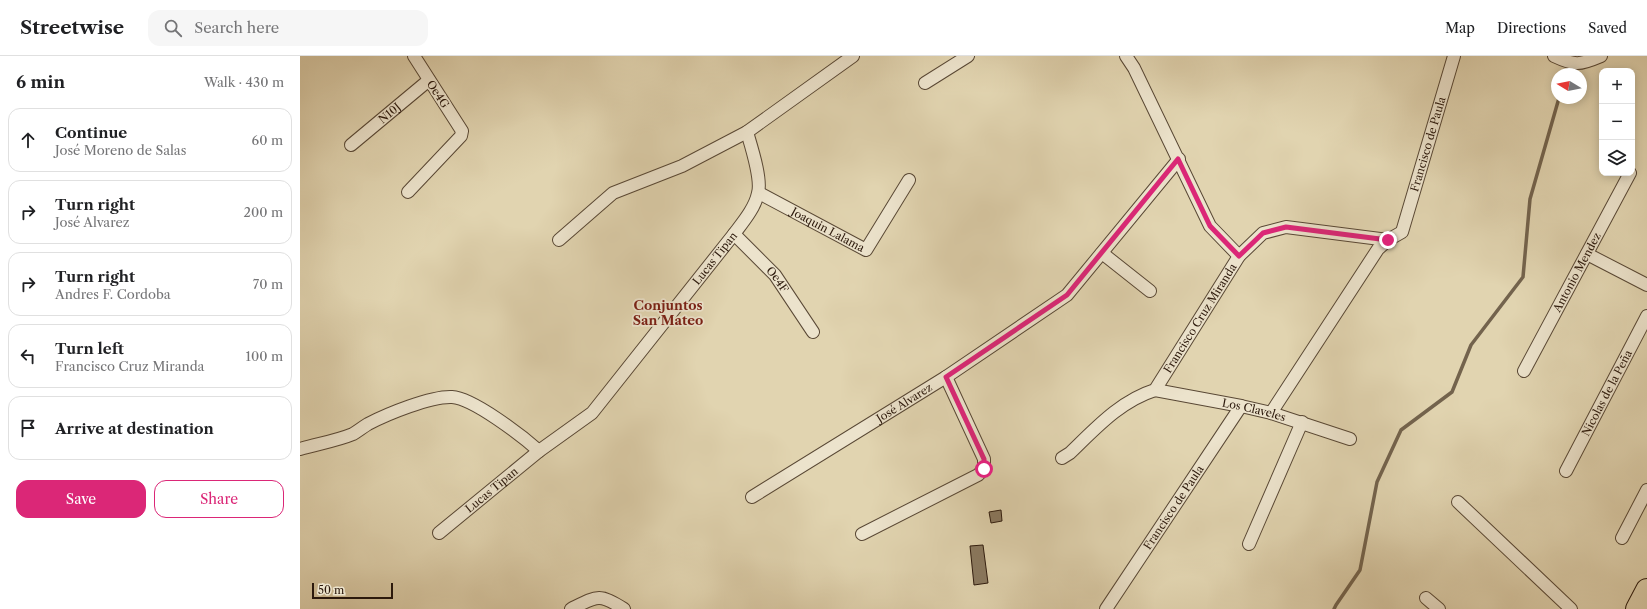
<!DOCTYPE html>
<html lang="en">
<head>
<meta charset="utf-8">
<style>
  body { margin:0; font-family:"Libre Caslon Text",serif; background:#f6f6f6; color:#202124 }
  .controls { position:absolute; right:12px; top:12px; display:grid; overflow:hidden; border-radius:8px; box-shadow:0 2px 10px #0003 }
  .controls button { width:36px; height:36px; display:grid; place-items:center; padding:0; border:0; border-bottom:1px solid #e0e0e0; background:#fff; color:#202124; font:20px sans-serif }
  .compass { position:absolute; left:1251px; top:12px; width:36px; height:36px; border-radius:50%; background:#fff; box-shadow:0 2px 10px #0003; rotate:280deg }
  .scale { position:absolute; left:12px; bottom:10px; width:81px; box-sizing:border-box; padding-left:4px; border:2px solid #2c190c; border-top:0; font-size:11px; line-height:14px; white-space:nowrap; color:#2c190c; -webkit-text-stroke:3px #ece3cc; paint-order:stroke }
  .stop { position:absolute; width:12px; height:12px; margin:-9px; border:3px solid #db2777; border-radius:50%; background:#fff }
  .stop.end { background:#db2777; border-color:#fff; box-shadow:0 1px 4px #0008 }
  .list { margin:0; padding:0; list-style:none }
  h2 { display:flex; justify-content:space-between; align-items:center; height:52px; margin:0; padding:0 16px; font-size:17px }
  h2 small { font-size:13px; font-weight:400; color:#757577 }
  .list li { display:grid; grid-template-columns:26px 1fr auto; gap:12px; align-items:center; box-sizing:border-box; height:64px; margin:0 8px 8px; padding:0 8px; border:1px solid #e0e0e0; border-radius:12px }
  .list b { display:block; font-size:15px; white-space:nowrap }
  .list p { margin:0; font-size:13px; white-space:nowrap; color:#757577 }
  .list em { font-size:13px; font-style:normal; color:#757577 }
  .actions { display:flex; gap:8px; padding:12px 16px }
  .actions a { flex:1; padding:9px 0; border:1px solid #db2777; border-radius:12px; text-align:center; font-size:14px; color:#db2777 }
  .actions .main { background:#db2777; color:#fff }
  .icon { flex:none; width:22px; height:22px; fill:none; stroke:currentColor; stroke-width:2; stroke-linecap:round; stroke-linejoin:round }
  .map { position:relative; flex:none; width:1347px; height:553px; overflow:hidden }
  header { display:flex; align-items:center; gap:24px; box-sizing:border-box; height:56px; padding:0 20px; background:#fff; border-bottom:1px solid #e0e0e0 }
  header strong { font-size:19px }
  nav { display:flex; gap:22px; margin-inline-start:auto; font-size:14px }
  .search { width:280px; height:36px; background:#f6f6f6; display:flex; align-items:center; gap:10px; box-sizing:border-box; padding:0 14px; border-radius:12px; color:#757577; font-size:15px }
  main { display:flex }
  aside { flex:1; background:#fff }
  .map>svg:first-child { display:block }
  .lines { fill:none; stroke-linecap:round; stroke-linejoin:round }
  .stream { stroke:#73634d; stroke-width:3.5 }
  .building { fill:#8a7a61; stroke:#2c190c }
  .street-casing { stroke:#594835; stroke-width:14 }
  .highway-casing { stroke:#2c190c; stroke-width:24 }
  .street { stroke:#ece3cc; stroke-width:12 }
  .highway { stroke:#e1d4b0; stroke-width:22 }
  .route { stroke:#db2777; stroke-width:5 }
  .labels { text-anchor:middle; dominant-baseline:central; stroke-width:3.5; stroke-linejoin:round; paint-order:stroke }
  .street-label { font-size:11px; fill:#2c190c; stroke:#ece3cc }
  .quarter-label { font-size:13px; font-weight:bold; fill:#7a1f14; stroke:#ece3cc }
</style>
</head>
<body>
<header>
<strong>Streetwise</strong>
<div class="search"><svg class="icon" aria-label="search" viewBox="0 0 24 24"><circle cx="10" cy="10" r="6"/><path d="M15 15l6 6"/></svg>Search here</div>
<nav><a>Map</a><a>Directions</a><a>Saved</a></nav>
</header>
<main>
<aside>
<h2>6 min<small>Walk · 430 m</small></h2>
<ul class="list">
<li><svg class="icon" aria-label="ahead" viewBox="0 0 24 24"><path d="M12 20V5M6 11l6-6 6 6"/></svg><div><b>Continue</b><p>José Moreno de Salas</p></div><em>60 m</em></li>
<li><svg class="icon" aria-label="right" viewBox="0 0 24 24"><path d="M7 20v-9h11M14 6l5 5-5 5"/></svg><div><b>Turn right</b><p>José Alvarez</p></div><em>200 m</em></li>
<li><svg class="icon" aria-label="right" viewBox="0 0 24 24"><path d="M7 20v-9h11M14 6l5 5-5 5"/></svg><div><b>Turn right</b><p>Andres F. Cordoba</p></div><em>70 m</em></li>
<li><svg class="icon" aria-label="left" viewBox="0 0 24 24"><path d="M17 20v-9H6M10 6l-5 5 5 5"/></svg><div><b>Turn left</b><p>Francisco Cruz Miranda</p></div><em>100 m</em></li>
<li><svg class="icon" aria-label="arrive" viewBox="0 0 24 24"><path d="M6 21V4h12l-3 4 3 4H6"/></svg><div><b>Arrive at destination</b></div></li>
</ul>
<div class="actions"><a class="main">Save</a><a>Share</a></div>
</aside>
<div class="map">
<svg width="1347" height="553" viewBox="0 0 1347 553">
  <rect width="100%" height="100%" fill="#e1d4b0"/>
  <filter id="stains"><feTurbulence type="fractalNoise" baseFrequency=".005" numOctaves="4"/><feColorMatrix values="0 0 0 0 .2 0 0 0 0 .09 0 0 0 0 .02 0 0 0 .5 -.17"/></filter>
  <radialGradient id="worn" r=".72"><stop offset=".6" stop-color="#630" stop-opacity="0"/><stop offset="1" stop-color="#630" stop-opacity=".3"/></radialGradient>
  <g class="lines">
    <g class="stream">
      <polyline points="1269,18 1273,0"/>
      <polyline points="1034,553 1036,549 1060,514 1077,426 1101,374 1152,336 1171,289 1223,221 1230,143 1259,42"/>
    </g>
  </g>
  <g class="building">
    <polygon points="701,454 702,465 691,467 689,456"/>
    <polygon points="683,489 688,527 674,529 670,490"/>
  </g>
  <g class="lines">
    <g class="street-casing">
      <g id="street">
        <polyline points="826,0 834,12 910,170 939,200"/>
        <path d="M1254 0C1275 10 1280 9 1301 0"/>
        <polyline points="625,27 668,0"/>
        <path id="s1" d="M51 89 129 24"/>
        <polyline points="108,136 161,80 162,75 114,0"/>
        <path id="s2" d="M459 137 566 194 609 124"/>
        <path id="s3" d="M434 178 475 219 513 276"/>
        <polyline points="259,184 313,137 382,110 447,76 553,0"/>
        <polyline points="802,197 850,235"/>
        <polyline points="1287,198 1347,229"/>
        <path id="s4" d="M1224 315 1330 117"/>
        <path id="s5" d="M855 334 941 350 971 357 1050 383"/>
        <polyline points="971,357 1078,193 1088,184"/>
        <path d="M0 393C17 388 36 385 53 378 58 375 63 371 68 368 87 358 131 340 152 341 173 342 222 380 239 395"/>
        <path id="s6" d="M762 402 770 397C795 373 820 345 855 334L939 200 963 177 986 171 1088 184 1102 176 1154 0"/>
        <path id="s7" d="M1266 415 1347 260"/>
        <path id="s8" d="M452 441 646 321 767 239 879 103"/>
        <polyline points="1158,446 1271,553"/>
        <path id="s9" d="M139 477 239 395 292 357 434 178C443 166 455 152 458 137 462 123 451 90 447 76"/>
        <polyline points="562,478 678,419 684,413 684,403 646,321"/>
        <polyline points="1322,482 1347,434"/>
        <polyline points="949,488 1002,366"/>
        <polyline points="1126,542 1139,553"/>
        <path d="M271 553C297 540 299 537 324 553"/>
        <path id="s10" d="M806 553 941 350"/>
      </g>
    </g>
    <g class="highway-casing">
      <polyline id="highway" points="1337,553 1347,534"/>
    </g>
    <use href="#street" class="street"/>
    <use href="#highway" class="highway"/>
  </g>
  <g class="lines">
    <polyline class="route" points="684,413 684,403 646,321 767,239 878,103 910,170 939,200 963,177 986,171 1088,184"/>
  </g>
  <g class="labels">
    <g class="street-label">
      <text transform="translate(138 38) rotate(57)">Oe4G</text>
      <text stroke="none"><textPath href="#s1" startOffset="50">N10J</textPath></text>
      <text stroke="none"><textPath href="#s6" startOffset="542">Francisco de Paula</textPath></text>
      <text stroke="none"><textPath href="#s2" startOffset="78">Joaquin Lalama</textPath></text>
      <text stroke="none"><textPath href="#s9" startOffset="392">Lucas Tipan</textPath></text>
      <text stroke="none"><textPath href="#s4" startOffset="112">Antonio Mendez</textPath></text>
      <text stroke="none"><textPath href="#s3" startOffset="63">Oe4F</textPath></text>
      <text stroke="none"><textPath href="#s6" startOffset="201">Francisco Cruz Miranda</textPath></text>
      <text stroke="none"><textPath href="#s7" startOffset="88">Nicolas de la Peña</textPath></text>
      <text stroke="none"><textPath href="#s8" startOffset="179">José Alvarez</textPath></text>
      <text stroke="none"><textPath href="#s5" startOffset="101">Los Claveles</textPath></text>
      <text stroke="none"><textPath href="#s9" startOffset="68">Lucas Tipan</textPath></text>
      <text stroke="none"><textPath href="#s10" startOffset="122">Francisco de Paula</textPath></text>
    </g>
    <g class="quarter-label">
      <text x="368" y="249">Conjuntos<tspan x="368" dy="15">San Mateo</tspan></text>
    </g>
  </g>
  <rect width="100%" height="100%" filter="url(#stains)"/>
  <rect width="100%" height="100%" fill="url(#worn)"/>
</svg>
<div class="controls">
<button>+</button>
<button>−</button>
<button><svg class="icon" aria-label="layers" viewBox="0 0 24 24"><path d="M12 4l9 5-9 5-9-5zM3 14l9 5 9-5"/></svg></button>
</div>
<svg class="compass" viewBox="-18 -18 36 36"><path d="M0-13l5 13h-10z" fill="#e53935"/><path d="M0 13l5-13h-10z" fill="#757577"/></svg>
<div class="scale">50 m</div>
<div class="stop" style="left:684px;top:413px"></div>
<div class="stop end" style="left:1088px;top:184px"></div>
</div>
</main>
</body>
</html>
